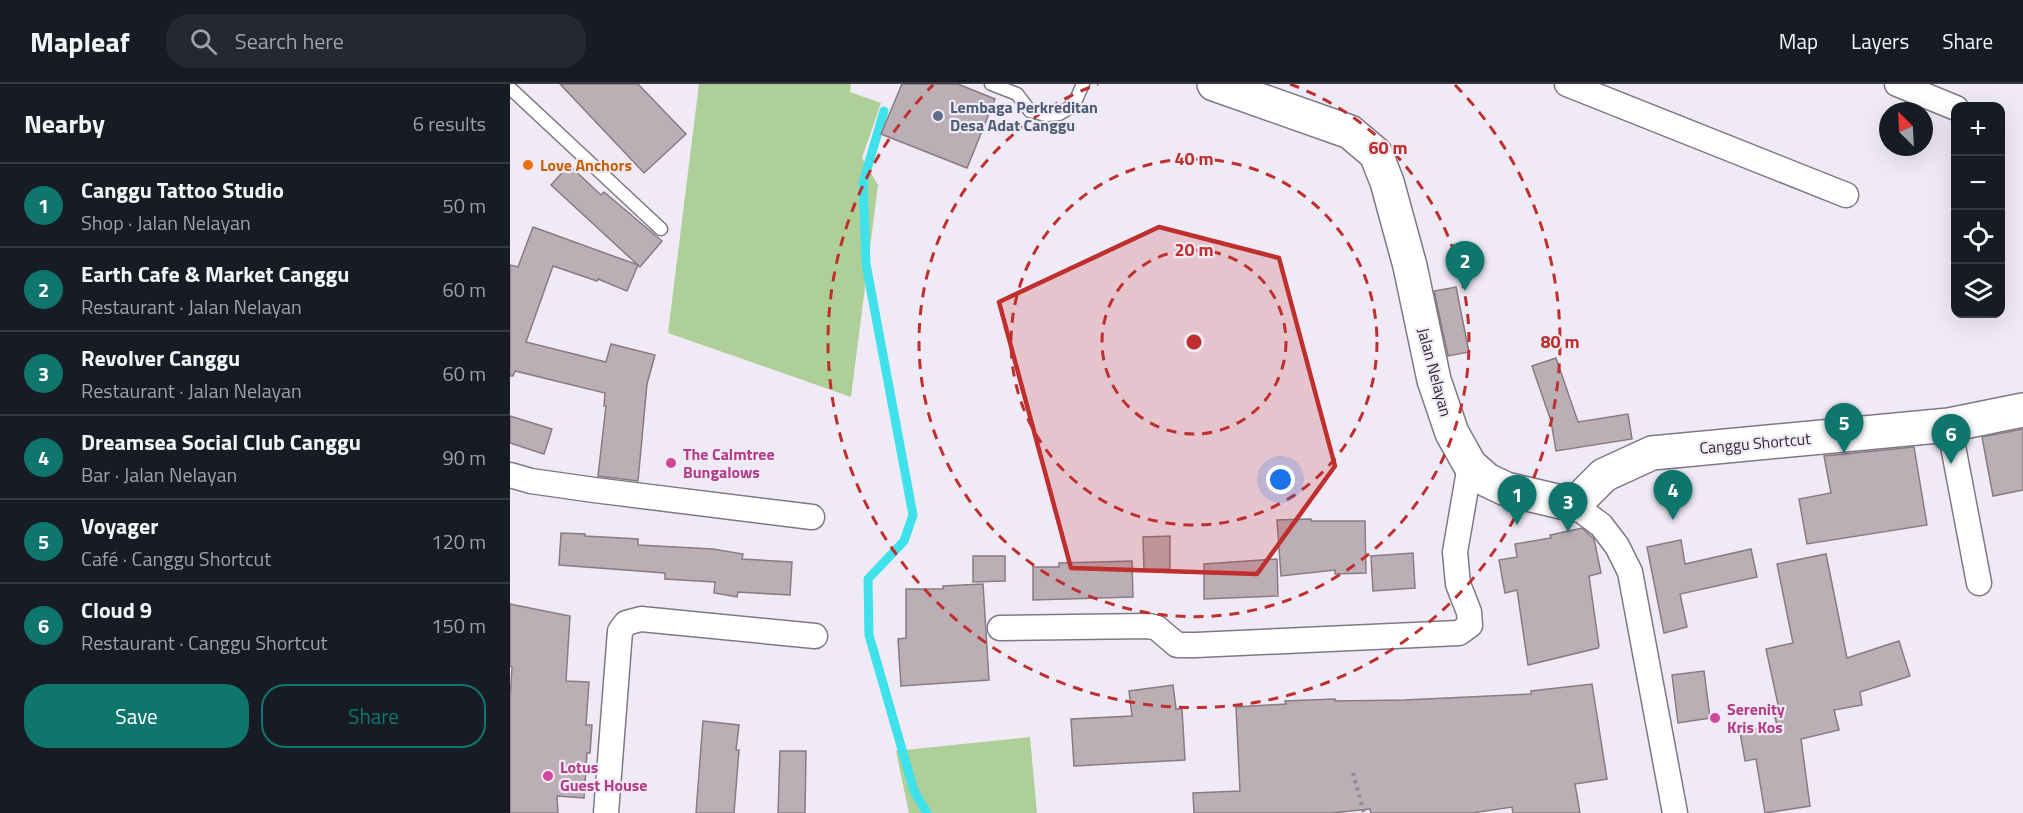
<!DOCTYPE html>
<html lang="en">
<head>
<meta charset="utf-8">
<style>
  body { margin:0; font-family:"Titillium Web",sans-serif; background:#242831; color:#f1f3f6 }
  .controls { position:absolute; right:18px; top:18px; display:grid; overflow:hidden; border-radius:12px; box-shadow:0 6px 24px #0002 }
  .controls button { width:54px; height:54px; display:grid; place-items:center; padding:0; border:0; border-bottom:2px solid #363941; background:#171b24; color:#f1f3f6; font:30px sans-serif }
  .compass { position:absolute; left:1369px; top:18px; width:54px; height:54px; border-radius:50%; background:#171b24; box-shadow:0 6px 24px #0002; rotate:336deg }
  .you { position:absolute; left:771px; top:396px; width:21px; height:21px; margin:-15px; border:4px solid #fff; border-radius:50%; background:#1a73e8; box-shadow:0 0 0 9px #1a73e833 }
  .badge { display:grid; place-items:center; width:39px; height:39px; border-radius:50%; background:#0f766e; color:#fff; font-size:20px; font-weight:700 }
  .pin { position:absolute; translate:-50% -50px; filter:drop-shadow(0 2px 3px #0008) }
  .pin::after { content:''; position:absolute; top:32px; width:21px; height:18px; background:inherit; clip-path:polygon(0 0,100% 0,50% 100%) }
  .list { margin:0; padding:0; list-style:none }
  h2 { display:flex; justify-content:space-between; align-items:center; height:78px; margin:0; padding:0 24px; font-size:26px }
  h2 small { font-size:20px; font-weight:400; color:#9ea1a6 }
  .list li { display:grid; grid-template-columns:39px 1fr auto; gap:18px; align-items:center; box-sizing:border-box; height:84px; padding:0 24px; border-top:2px solid #363941 }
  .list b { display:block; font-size:22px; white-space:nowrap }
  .list p { margin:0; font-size:20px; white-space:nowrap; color:#9ea1a6 }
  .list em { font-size:20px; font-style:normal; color:#9ea1a6 }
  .actions { display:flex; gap:12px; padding:18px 24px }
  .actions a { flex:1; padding:14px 0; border:2px solid #0f766e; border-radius:24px; text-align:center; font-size:21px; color:#0f766e }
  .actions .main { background:#0f766e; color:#fff }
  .icon { flex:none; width:33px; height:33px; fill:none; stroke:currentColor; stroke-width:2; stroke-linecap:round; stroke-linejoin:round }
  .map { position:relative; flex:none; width:1513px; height:729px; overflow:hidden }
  header { display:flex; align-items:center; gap:36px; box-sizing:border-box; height:84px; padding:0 30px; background:#171b24; border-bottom:2px solid #363941 }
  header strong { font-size:28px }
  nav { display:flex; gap:33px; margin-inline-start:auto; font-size:21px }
  .search { width:420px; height:54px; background:#242831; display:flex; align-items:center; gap:15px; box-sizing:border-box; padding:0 21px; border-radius:24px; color:#9ea1a6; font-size:22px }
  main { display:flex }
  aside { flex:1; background:#171b24 }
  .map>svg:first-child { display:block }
  .green { fill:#afcf98 }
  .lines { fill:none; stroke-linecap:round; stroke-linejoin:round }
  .stream { stroke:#3fe1eb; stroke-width:9 }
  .building { fill:#bcaeb5; stroke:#887b81; stroke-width:1.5 }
  .lane-casing { stroke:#7e7884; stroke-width:15 }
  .street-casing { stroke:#7e7884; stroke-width:27 }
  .secondary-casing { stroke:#7e7884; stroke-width:36 }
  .path { stroke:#8e8a92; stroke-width:4; stroke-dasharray:3 4.5; stroke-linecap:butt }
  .lane { stroke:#fff; stroke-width:12 }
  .street { stroke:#fff; stroke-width:24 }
  .secondary { stroke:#fff; stroke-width:33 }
  .marked { fill:#be2f2e; fill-opacity:0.2; stroke:#be2f2e; stroke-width:4.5; stroke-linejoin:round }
  .ring { fill:none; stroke:#be2f2e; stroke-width:3; stroke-dasharray:10 8 }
  .service-dot { fill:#5c6f8a; stroke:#f0eaf6; stroke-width:2 }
  .food-dot { fill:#e8710a; stroke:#f0eaf6; stroke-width:2 }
  .hotel-dot { fill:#d1479c; stroke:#f0eaf6; stroke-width:2 }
  .labels { text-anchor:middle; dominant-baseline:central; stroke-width:4.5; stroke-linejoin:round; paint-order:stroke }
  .service-label { font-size:16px; font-weight:bold; fill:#4e5e75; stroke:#f0eaf6; text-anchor:start }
  .food-label { font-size:16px; font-weight:bold; fill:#c56008; stroke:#f0eaf6; text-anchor:start }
  .street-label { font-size:16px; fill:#2d2b30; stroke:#f0eaf6 }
  .hotel-label { font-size:16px; font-weight:bold; fill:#b23c85; stroke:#f0eaf6; text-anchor:start }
  .centre { fill:#be2f2e; stroke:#f0eaf6; stroke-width:3 }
  .ring-label { font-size:18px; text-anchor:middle; font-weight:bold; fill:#be2f2e; stroke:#f0eaf6; stroke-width:4.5; stroke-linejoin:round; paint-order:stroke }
</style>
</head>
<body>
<header>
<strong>Mapleaf</strong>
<div class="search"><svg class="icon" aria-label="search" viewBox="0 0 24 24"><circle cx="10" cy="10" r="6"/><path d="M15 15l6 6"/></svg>Search here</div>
<nav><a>Map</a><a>Layers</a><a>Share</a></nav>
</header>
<main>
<aside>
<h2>Nearby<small>6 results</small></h2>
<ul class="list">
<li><span class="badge">1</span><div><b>Canggu Tattoo Studio</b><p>Shop · Jalan Nelayan</p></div><em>50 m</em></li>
<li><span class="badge">2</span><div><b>Earth Cafe &amp; Market Canggu</b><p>Restaurant · Jalan Nelayan</p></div><em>60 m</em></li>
<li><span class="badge">3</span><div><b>Revolver Canggu</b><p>Restaurant · Jalan Nelayan</p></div><em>60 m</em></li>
<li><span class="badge">4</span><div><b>Dreamsea Social Club Canggu</b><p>Bar · Jalan Nelayan</p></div><em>90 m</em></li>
<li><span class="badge">5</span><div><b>Voyager</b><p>Café · Canggu Shortcut</p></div><em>120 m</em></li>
<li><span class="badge">6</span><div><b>Cloud 9</b><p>Restaurant · Canggu Shortcut</p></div><em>150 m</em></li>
</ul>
<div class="actions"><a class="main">Save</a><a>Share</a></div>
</aside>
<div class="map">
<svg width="1513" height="729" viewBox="0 0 1513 729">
  <rect width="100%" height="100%" fill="#f0eaf6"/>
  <g class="green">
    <polygon points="189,0 341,0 340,8 371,19 352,74 368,101 341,313 158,249"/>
    <polygon points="520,653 527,729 399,729 386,667"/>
  </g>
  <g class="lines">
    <polyline class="stream" points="374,27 353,99 356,180 403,431 394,457 358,495 359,551 404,707 417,729"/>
  </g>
  <g class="building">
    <polygon points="50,0 128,0 176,50 134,89"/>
    <polygon points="392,0 448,0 485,15 457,84 371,50"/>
    <polygon points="59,81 91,111 94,108 152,157 130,183 41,101"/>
    <polygon points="23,143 128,181 117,207 88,195 87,197 43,182 16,258 96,278 101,260 145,271 137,300 128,397 88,392 96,322 94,322 95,309 5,287 3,292 0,292 0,181 8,183"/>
    <polygon points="946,203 959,268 938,272 924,207"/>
    <polygon points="1046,274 1068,338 1118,330 1122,355 1046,367 1041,337 1022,282"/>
    <polygon points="0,332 42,345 34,370 0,359"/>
    <polygon points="1513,345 1513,406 1483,412 1472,353"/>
    <polygon points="1404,363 1417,441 1297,460 1289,415 1321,409 1314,372"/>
    <polygon points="801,435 801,437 855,437 856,489 825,490 825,486 771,492 767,436"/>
    <polygon points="1072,444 1084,455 1091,489 1079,492 1089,562 1088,564 1018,581 1007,506 995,509 989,476 1007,473 1005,460 1041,454 1040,451"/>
    <polygon points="51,449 75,450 75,452 128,455 128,461 203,465 233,470 232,475 282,478 280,511 228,508 227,513 204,509 205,498 155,495 155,489 49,481"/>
    <polygon points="660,452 660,485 634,486 633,453"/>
    <polygon points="1171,456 1175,480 1241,465 1247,493 1170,510 1177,543 1154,549 1137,463"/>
    <polygon points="903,469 905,504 863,507 861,472"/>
    <polygon points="1316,470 1337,574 1389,557 1400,592 1350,608 1352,621 1324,626 1329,646 1291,655 1300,722 1255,729 1246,675 1235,677 1230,648 1267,641 1263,626 1269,625 1256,565 1283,559 1267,480"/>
    <polygon points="463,472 495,472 495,497 463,498"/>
    <polygon points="767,475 768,512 694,515 694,480"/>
    <polygon points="622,477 623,513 523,516 523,483 549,483 549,479"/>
    <polygon points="473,500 479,596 391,602 388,555 396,554 396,505 433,505 433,502"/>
    <polygon points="0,520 60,532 56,597 79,598 76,641 82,641 80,669 77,669 74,714 47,712 48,729 0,729 0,615 2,583 0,582"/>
    <polygon points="1194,587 1200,634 1168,639 1162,591"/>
    <polygon points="1082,600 1097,695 1065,700 1070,729 1003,729 1002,723 962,729 861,729 860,725 821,729 684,729 683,709 730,707 726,623 776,620 775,617 825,615 825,617 895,616 1021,610 1021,607"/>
    <polygon points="663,601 666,625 672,625 675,676 564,682 561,635 622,632 619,607"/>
    <polygon points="193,637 229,641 226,666 229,666 224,729 186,729"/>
    <polygon points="270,667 296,667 295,729 268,729"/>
  </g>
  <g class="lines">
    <g class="lane-casing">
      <g id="lane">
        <polyline points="481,0 507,10 520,27 536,31 549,30 559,24 565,18 573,0"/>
        <polyline points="0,4 151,145"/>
      </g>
    </g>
    <g class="street-casing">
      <g id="street">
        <polyline points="1057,0 1336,111"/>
        <polyline points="1387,0 1446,24"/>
        <polyline points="1439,341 1469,499"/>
        <polyline points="0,391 21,397 84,406 302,433"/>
        <polyline points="1064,421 1091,441 1107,462 1120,488 1165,729"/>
        <polyline points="490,544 639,542 647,544 667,561 686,561 949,549 960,541 959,528 948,500 945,468 960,381"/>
        <polyline points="96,729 110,547 116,539 131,535 305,552"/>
      </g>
    </g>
    <g class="secondary-casing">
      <polyline id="secondary" points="704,0 840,48 866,70 877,98 900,182 924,296 942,349 960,381 977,396 996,405 1064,421 1094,391 1142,369 1439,341 1513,326"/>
    </g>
    <polyline class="path" points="843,689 854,729"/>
    <use href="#lane" class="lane"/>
    <use href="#street" class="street"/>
    <use href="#secondary" class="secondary"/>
  </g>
  <path class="marked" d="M649 143 769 174 825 382 747 490 561 484 489 218Z"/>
  <g class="ring">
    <circle cx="684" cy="258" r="92"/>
    <circle cx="684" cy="258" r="183"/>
    <path d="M780 0A275 275 0 1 1 588 0"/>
    <path d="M945 1A366 366 0 1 1 423 1"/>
  </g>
  <circle class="service-dot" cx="428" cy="32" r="6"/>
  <circle class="food-dot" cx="18" cy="81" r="6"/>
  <g class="hotel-dot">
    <circle cx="161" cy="379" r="6"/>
    <circle cx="1205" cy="634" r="6"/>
    <circle cx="38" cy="692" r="6"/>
  </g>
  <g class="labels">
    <g class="service-label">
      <text x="440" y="23">Lembaga Perkreditan<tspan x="440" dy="18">Desa Adat Canggu</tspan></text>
    </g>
    <g class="food-label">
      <text x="30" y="81">Love Anchors</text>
    </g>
    <g class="street-label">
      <text transform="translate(925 288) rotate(75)">Jalan Nelayan</text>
      <text transform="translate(1245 359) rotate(-5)">Canggu Shortcut</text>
    </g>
    <g class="hotel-label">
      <text x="173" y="370">The Calmtree<tspan x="173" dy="18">Bungalows</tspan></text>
      <text x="1217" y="625">Serenity<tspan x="1217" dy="18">Kris Kos</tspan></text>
      <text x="50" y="683">Lotus<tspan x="50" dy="18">Guest House</tspan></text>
    </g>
  </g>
  <circle cx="684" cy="258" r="9" class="centre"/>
  <g class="ring-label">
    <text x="878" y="70">60 m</text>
    <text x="684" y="81">40 m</text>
    <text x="684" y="172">20 m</text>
    <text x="1050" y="264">80 m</text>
  </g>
</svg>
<div class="controls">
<button>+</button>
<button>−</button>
<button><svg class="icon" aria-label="locate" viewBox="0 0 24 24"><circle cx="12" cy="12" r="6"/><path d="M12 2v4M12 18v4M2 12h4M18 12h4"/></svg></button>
<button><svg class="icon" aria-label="layers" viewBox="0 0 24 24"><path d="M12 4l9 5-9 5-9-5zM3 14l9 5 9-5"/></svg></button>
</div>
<svg class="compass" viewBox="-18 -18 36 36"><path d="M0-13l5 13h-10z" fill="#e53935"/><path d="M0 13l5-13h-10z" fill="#9ea1a6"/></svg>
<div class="you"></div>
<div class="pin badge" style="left:1007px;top:441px">1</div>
<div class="pin badge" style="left:955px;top:207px">2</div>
<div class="pin badge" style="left:1058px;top:448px">3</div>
<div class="pin badge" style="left:1163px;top:436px">4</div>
<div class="pin badge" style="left:1334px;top:369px">5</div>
<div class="pin badge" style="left:1441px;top:380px">6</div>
</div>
</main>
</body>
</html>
